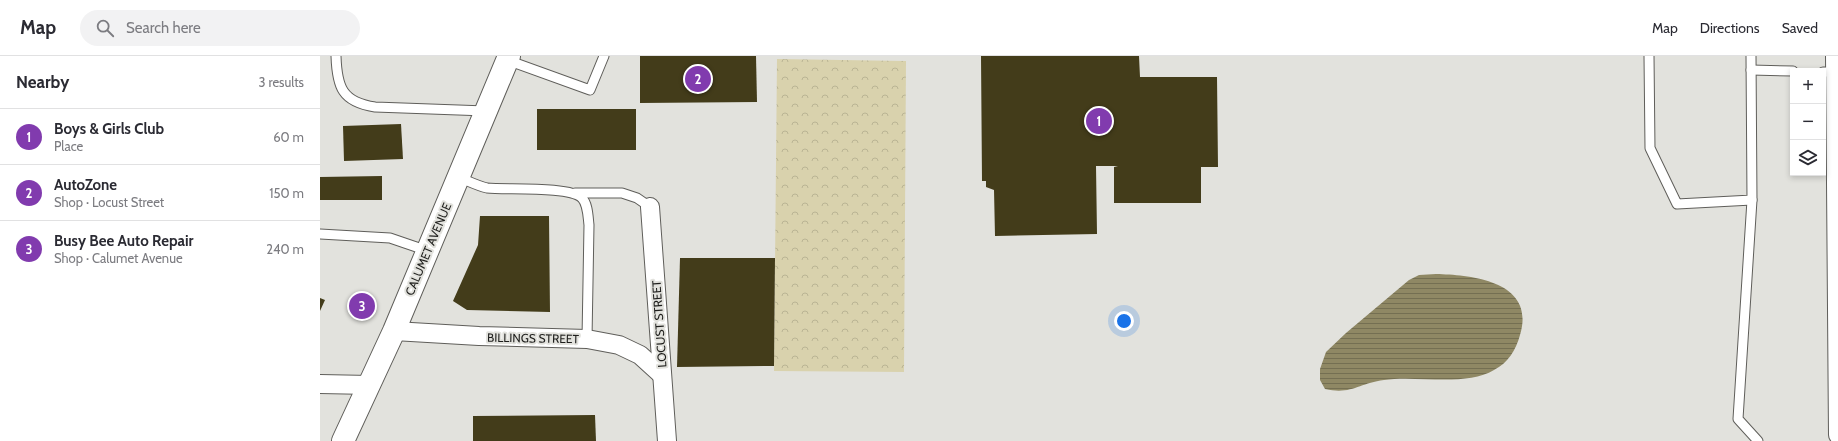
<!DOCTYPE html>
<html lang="en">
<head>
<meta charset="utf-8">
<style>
  body { margin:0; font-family:Cabin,sans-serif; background:#f2f2f3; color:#2b2b33 }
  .controls { position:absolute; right:12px; top:12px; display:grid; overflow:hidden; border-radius:0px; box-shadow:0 2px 6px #0003 }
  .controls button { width:36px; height:36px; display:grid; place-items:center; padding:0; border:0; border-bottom:1px solid #e1e1e2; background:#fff; color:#2b2b33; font:20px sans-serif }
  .you { position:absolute; left:804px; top:265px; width:14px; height:14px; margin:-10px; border:3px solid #fff; border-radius:50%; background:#1a73e8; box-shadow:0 0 0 6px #1a73e833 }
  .badge { display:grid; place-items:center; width:26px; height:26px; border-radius:50%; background:#813bae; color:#fff; font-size:13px; font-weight:700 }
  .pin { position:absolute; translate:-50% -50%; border:2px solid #fff; box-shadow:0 1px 4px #0006 }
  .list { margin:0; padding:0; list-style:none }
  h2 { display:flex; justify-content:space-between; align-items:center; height:52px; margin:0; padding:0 16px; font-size:17px }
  h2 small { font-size:13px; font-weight:400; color:#7c7c81 }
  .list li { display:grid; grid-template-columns:26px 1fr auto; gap:12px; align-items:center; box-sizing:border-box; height:56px; padding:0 16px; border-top:1px solid #e1e1e2 }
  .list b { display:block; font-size:15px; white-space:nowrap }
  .list p { margin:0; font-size:13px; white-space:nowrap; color:#7c7c81 }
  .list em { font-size:13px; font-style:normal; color:#7c7c81 }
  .icon { flex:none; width:22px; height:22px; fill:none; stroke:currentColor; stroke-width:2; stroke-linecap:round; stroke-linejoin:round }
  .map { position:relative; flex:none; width:1518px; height:385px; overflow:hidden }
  header { display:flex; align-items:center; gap:24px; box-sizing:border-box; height:56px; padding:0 20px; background:#fff; border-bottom:1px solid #e1e1e2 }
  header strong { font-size:19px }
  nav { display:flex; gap:22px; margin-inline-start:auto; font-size:14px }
  .search { width:280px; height:36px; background:#f2f2f3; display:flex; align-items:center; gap:10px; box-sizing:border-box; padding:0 14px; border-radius:22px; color:#7c7c81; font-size:15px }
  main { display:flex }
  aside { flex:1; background:#fff }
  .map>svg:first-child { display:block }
  .forest { fill:url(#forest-crowns) }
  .water { fill:url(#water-rules) }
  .building { fill:#433c1a }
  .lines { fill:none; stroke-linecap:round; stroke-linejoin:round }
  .lane-casing { stroke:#5f5e5a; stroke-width:11 }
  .street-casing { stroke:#5f5e5a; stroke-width:20 }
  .secondary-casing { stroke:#5f5e5a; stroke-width:24 }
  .lane { stroke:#fff; stroke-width:9 }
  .street { stroke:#fff; stroke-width:18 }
  .secondary { stroke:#fff; stroke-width:22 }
  .labels { text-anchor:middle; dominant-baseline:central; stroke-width:4; stroke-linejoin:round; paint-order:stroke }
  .street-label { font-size:12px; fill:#1e1e1c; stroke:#e2e2dd }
</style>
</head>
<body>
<header>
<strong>Map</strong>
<div class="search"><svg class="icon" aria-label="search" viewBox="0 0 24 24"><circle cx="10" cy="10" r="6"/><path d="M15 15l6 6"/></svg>Search here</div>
<nav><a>Map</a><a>Directions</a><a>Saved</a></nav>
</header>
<main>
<aside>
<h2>Nearby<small>3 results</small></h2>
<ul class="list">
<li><span class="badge">1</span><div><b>Boys &amp; Girls Club</b><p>Place</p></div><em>60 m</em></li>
<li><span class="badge">2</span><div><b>AutoZone</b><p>Shop · Locust Street</p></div><em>150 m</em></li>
<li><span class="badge">3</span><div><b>Busy Bee Auto Repair</b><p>Shop · Calumet Avenue</p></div><em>240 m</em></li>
</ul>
</aside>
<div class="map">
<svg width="1518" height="385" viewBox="0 0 1518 385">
  <defs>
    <pattern id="forest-crowns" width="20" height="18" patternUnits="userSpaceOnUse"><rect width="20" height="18" fill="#d9d2ad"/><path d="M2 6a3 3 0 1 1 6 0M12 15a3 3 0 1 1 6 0" fill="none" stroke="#bab494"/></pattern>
    <pattern id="water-rules" width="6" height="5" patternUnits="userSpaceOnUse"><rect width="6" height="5" fill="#8f8864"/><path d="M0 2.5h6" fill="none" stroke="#746f52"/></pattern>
  </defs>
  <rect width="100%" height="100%" fill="#e2e2dd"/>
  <polygon class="forest" points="457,3 586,5 584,316 454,315"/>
  <path class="water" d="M1116 218C1154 219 1216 226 1200 279 1196 294 1188 307 1174 314 1146 331 1096 319 1064 324 1039 327 1032 339 1005 333L1000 324V313L1006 296 1026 277 1089 224 1099 219Z"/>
  <g class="building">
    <polygon points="320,0 436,0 437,46 320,47"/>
    <polygon points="661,0 819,0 820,21 897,21 898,111 881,111 881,147 794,147 794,111 798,110 776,110 777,178 675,180 674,134 666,131 666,125 662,125"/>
    <rect x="217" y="53" width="99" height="41"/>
    <polygon points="81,68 83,103 24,105 23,70"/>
    <polygon points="62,120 62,144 0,144 0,121"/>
    <polygon points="160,160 229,160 230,256 147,254 133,245 158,189"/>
    <polygon points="360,202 455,202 454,310 357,311"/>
    <polygon points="0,242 5,244 0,255"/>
    <polygon points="275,359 276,385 153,385 153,360"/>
  </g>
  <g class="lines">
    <g class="lane-casing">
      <g id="lane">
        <path d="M16 0C17 31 22 46 55 51L166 55"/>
        <polyline points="1329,0 1330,92 1357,148 1432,144 1431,0"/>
        <polyline points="187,4 270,34 284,0"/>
        <polyline points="1431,14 1473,15"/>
        <polyline points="1503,16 1515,16"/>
        <path d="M138 121C148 125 158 130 167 132 187 134 250 130 262 142 268 148 268 161 269 169L267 283"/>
        <polyline points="255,137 302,137 317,142 330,151"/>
        <polyline points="1432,144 1418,363 1438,385"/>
        <polyline points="0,178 70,182 108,195"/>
      </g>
    </g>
    <g class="street-casing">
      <g id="street">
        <polyline points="1515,0 1518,379"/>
        <polyline points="330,151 347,385"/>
        <polyline points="74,275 159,280 267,283 299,289 320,299 342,319"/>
        <polyline points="0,328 50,329"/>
      </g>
    </g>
    <g class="secondary-casing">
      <polyline id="secondary" points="23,385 74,275 189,0"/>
    </g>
    <use href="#lane" class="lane"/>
    <use href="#street" class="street"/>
    <use href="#secondary" class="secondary"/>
  </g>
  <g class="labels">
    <g class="street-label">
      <text transform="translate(108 193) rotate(-67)">CALUMET AVENUE</text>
      <text transform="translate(339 268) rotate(-94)">LOCUST STREET</text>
      <text transform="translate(213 282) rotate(1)">BILLINGS STREET</text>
    </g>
  </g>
</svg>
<div class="controls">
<button>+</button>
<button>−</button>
<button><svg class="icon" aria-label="layers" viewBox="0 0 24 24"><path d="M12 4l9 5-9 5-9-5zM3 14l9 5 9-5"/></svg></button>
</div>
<div class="you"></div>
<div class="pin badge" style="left:779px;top:65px">1</div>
<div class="pin badge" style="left:378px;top:23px">2</div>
<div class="pin badge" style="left:42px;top:250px">3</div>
</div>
</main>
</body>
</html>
